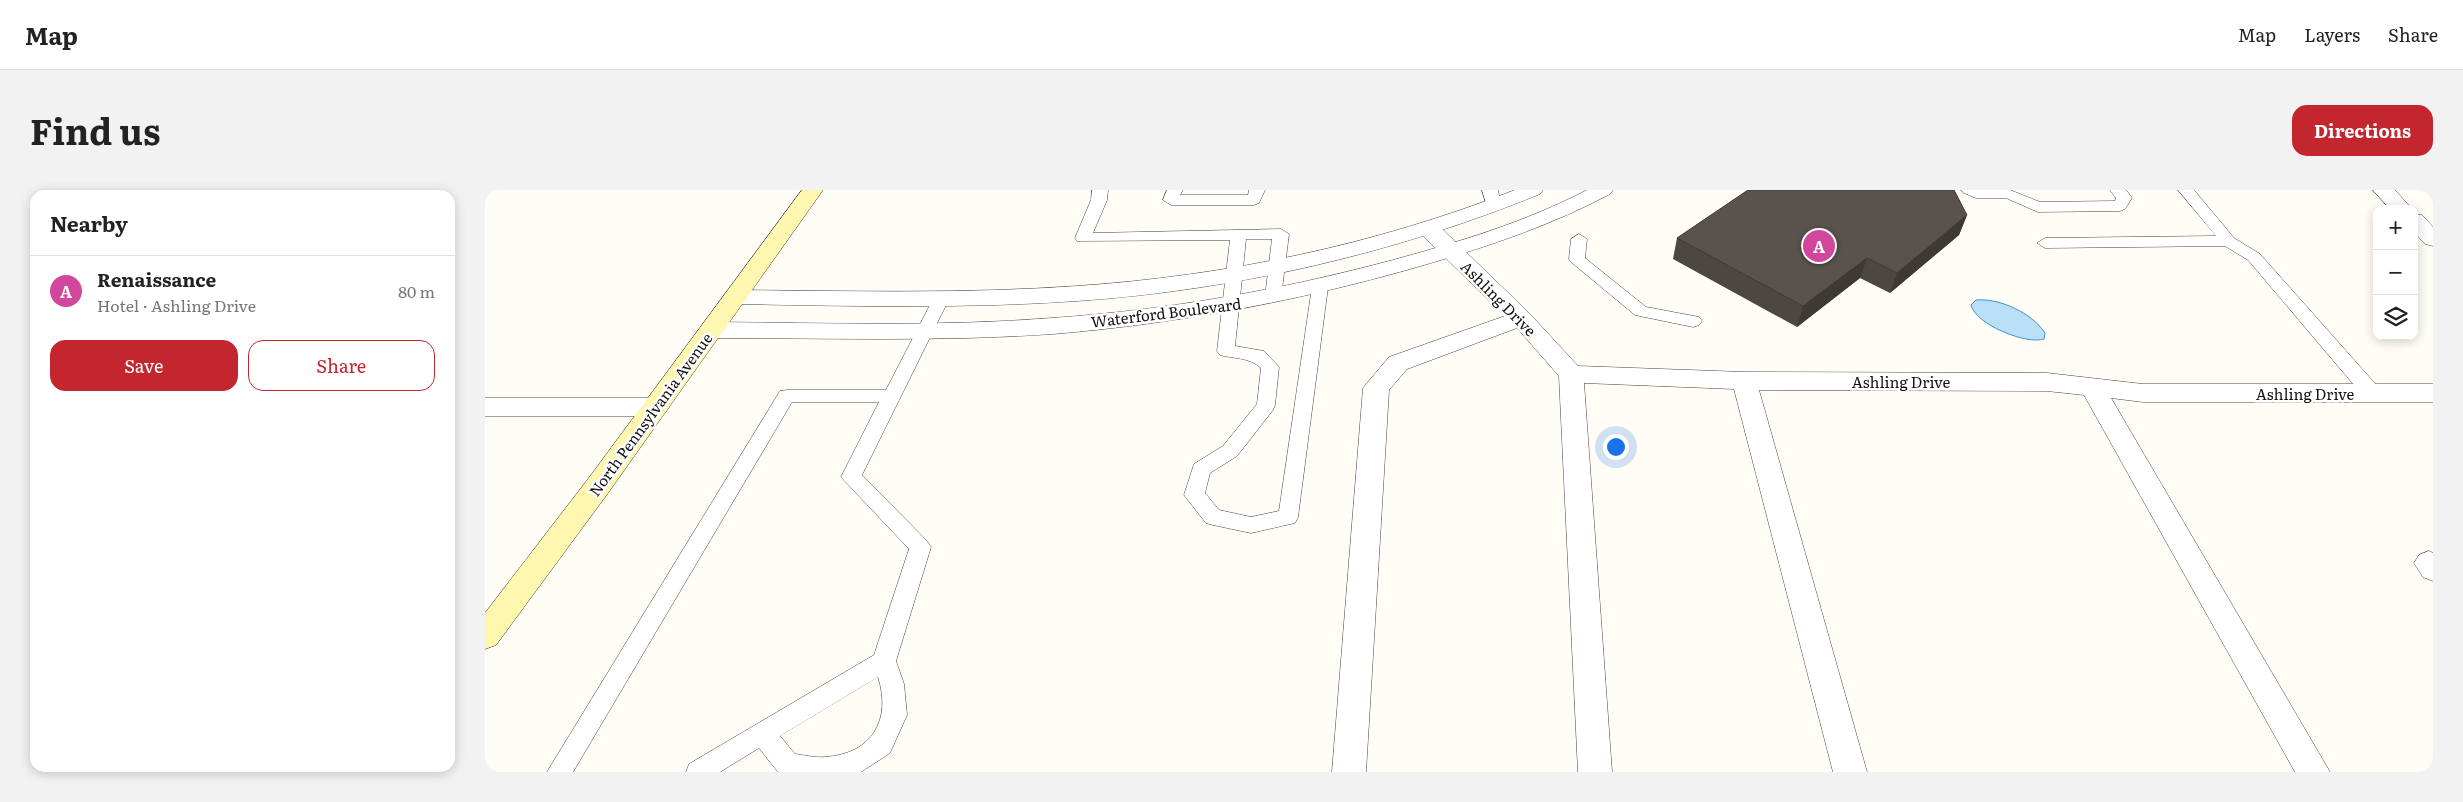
<!DOCTYPE html>
<html lang="en">
<head>
<meta charset="utf-8">
<style>
  body { margin:0; font-family:Literata,serif; background:#f2f2f2; color:#222 }
  .controls { position:absolute; right:15px; top:15px; display:grid; overflow:hidden; border-radius:10px; box-shadow:0 2px 12px #0003 }
  .controls button { width:45px; height:45px; display:grid; place-items:center; padding:0; border:0; border-bottom:1px solid #e0e0e0; background:#fff; color:#222; font:25px sans-serif }
  .you { position:absolute; left:1130px; top:256px; width:18px; height:18px; margin:-12px; border:4px solid #fff; border-radius:50%; background:#1a73e8; box-shadow:0 0 0 8px #1a73e833 }
  .badge { display:grid; place-items:center; width:32px; height:32px; border-radius:50%; background:#c4262e; color:#fff; font-size:16px; font-weight:700 }
  .pin { position:absolute; translate:-50% -50%; border:2px solid #fff; box-shadow:0 1px 5px #0006 }
  .list { margin:0; padding:0; list-style:none }
  h2 { display:flex; justify-content:space-between; align-items:center; height:65px; margin:0; padding:0 20px; font-size:21px }
  h2 small { font-size:16px; font-weight:400; color:#767676 }
  .list li { display:grid; grid-template-columns:32px 1fr auto; gap:15px; align-items:center; box-sizing:border-box; height:70px; padding:0 20px; border-top:1px solid #e0e0e0 }
  .list b { display:block; font-size:19px; white-space:nowrap }
  .list p { margin:0; font-size:16px; white-space:nowrap; color:#767676 }
  .list em { font-size:16px; font-style:normal; color:#767676 }
  .actions { display:flex; gap:10px; padding:15px 20px }
  .actions a { flex:1; padding:11px 0; border:1px solid #c4262e; border-radius:15px; text-align:center; font-size:18px; color:#c4262e }
  .actions .main { background:#c4262e; color:#fff }
  .icon { flex:none; width:28px; height:28px; fill:none; stroke:currentColor; stroke-width:2; stroke-linecap:round; stroke-linejoin:round }
  .map { position:relative; flex:none; width:1948px; height:582px; overflow:hidden; border-radius:15px }
  header { display:flex; align-items:center; gap:30px; box-sizing:border-box; height:70px; padding:0 25px; background:#fff; border-bottom:1px solid #e0e0e0 }
  header strong { font-size:24px }
  nav { display:flex; gap:28px; margin-inline-start:auto; font-size:18px }
  .intro { display:flex; align-items:center; justify-content:space-between; box-sizing:border-box; height:120px; padding:0 30px }
  h1 { margin:0; font-size:35px }
  .button { padding:12px 22px; border-radius:15px; background:#c4262e; color:#fff; font-size:18px; font-weight:700 }
  main { display:flex; gap:30px; padding:0 30px }
  aside { flex:1; background:#fff; border-radius:15px; box-shadow:0 2px 12px #0003 }
  .map>svg:first-child { display:block }
  .water { fill:#b9e0f7; stroke:#3f96cf }
  .lines { fill:none; stroke-linecap:round; stroke-linejoin:round }
  .service-casing { stroke:#444; stroke-width:1 }
  .minor-casing { stroke:#444; stroke-width:1 }
  .tertiary-casing { stroke:#444; stroke-width:1 }
  .secondary-casing { stroke:#333; stroke-width:1 }
  .service { fill:#fff; fill-rule:evenodd }
  .minor { fill:#fff; fill-rule:evenodd }
  .tertiary { fill:#fff; fill-rule:evenodd }
  .secondary { fill:#fff6b0; fill-rule:evenodd }
  .wall { fill:#4d4742 }
  .shaded-wall { fill:#3f3936 }
  .building { fill:#5a524d; stroke:#3f3936 }
  .labels { text-anchor:middle; dominant-baseline:central; stroke-width:5; stroke-linejoin:round; paint-order:stroke }
  .street-label { font-size:15px; fill:#111; stroke:#fff }
</style>
</head>
<body>
<header>
<strong>Map</strong>
<nav><a>Map</a><a>Layers</a><a>Share</a></nav>
</header>
<div class="intro"><h1>Find us</h1><a class="button">Directions</a></div>
<main>
<aside>
<h2>Nearby<small></small></h2>
<ul class="list">
<li><span class="badge" style="background:#d1479c">A</span><div><b>Renaissance</b><p>Hotel · Ashling Drive</p></div><em>80 m</em></li>
</ul>
<div class="actions"><a class="main">Save</a><a>Share</a></div>
</aside>
<div class="map">
<svg width="1948" height="582" viewBox="0 0 1948 582">
  <rect width="100%" height="100%" fill="#fffdf5"/>
  <path class="water" d="M1491 110C1515 108 1547 123 1560 143L1559 149C1541 155 1490 134 1486 115Z"/>
  <g class="lines">
    <g class="service-casing">
      <g id="service">
        <path d="M607 0H623L622 10 608 43 796 39 804 44 796 107 794 111H782L780 107 787 49H761L750 156 779 161 794 177 790 215 788 220 752 266 725 283 720 303 734 320 766 327 794 321 827 97 829 93H841L843 97 813 327 810 333 766 343 728 335 721 333 699 305 709 274 738 256 772 214 776 178C764 167 750 169 735 165L732 161 745 50 592 51 590 48 606 10Z"/>
        <polygon points="682,0 698,0 695,5 763,5 764,0 780,0 774,13 769,15 686,15 678,10"/>
        <polygon points="997,0 1013,0 1016,16 1013,19 1003,19"/>
        <polygon points="1476,0 1525,0 1555,12 1630,11 1631,8 1625,0 1641,0 1647,8 1640,19 1635,21 1553,22 1521,8 1491,8 1479,3"/>
        <polygon points="1693,0 1709,0 1749,48 1775,64 1894,198 1896,203 1894,208 1887,209 1880,208 1763,70 1740,56 1560,58 1552,53 1560,48 1731,46"/>
        <polygon points="1094,44 1102,49 1100,68 1161,117 1214,127 1217,131 1214,135 1208,137 1150,125 1086,72 1084,69 1086,49"/>
        <path d="M457 102 463 103 465 107 377 285 442 351 446 357 411 471 419 494 422 525 405 563 376 582H293L274 558 235 582H201L204 574 389 465 424 359 356 287 394 212H307L88 582H62L295 201 302 200H401L449 107 451 103ZM393 487C407 530 387 564 340 567 330 568 319 565 310 564L295 546Z"/>
      </g>
    </g>
    <g class="minor-casing">
      <g id="minor">
        <polygon points="1888,0 1910,0 1927,19 1905,19"/>
        <polygon points="1929,24 1937,25 1948,37 1948,56 1940,54 1929,42"/>
        <polygon points="944,33 952,34 1044,123 1093,176 1259,182 1562,183 1658,194 1948,194 1948,212 1658,212 1626,208 1845,582 1810,582 1599,205 1562,201 1274,200 1382,582 1348,582 1249,199 1099,193 1127,582 1093,582 1074,186 1032,138 922,179 904,200 881,582 847,582 878,198 904,167 1020,126 936,44 933,39 936,34"/>
        <polygon points="0,208 171,208 180,211 184,217 180,223 171,226 0,226"/>
        <polygon points="1944,361 1948,363 1948,391 1938,387 1929,373 1934,365"/>
      </g>
    </g>
    <g class="tertiary-casing">
      <g id="tertiary">
        <path d="M1030 0H1058L1055 4C908 64 750 100 592 111 478 119 363 116 250 114L242 112 238 107 242 102 250 100C364 101 479 104 592 96 741 86 890 55 1030 0Z"/>
        <path d="M1102 0H1128L1125 4C1059 39 989 61 918 81 803 113 687 134 568 144 454 152 340 148 226 148L218 146 214 140 218 134 226 132C340 133 454 137 567 128 683 120 796 100 908 70 974 52 1041 32 1102 0Z"/>
      </g>
    </g>
    <g class="secondary-casing">
      <polygon id="secondary" points="317,0 338,0 123,303 11,455 0,459 0,423 103,289"/>
    </g>
    <use href="#service" class="service"/>
    <use href="#minor" class="minor"/>
    <use href="#tertiary" class="tertiary"/>
    <use href="#secondary" class="secondary"/>
  </g>
  <polygon class="wall" points="1482,25 1474,45 1405,103 1375,88 1312,137 1188,69 1192,48"/>
  <g class="shaded-wall">
    <polygon points="1482,25 1474,45 1405,103 1412,83"/>
    <polygon points="1382,68 1375,88 1312,137 1318,116"/>
  </g>
  <polygon class="building" points="1263,0 1469,0 1482,25 1412,83 1382,68 1318,116 1192,48"/>
  <g class="labels">
    <g class="street-label">
      <text transform="translate(1014 108) rotate(45)">Ashling Drive</text>
      <text transform="translate(681 122) rotate(-7)">Waterford Boulevard</text>
      <text x="1416" y="191">Ashling Drive</text>
      <text x="1820" y="203">Ashling Drive</text>
      <text transform="translate(165 224) rotate(-54)">North Pennsylvania Avenue</text>
    </g>
  </g>
</svg>
<div class="controls">
<button>+</button>
<button>−</button>
<button><svg class="icon" aria-label="layers" viewBox="0 0 24 24"><path d="M12 4l9 5-9 5-9-5zM3 14l9 5 9-5"/></svg></button>
</div>
<div class="you"></div>
<div class="pin badge" style="left:1334px;top:56px;background:#d1479c">A</div>
</div>
</main>
</body>
</html>
